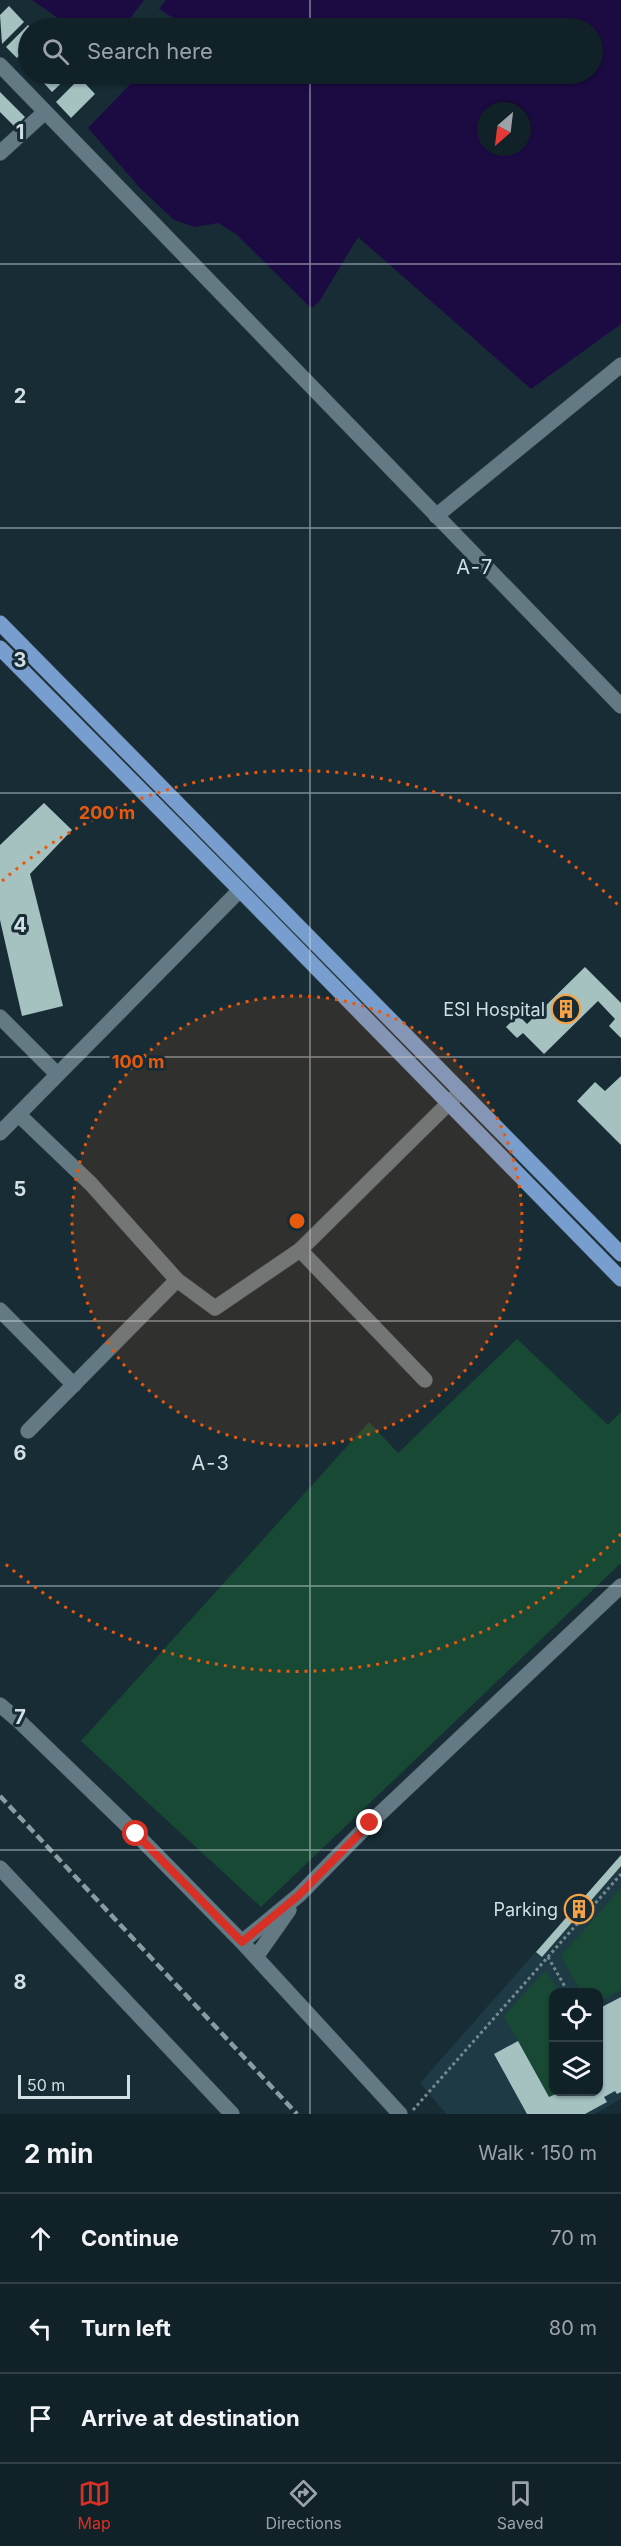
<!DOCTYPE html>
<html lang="en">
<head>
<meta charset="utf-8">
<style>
  body { margin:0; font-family:Inter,sans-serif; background:#1a2930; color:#f1f3f6 }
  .controls { position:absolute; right:18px; bottom:18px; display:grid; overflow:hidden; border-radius:12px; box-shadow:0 2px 4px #0004 }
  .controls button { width:54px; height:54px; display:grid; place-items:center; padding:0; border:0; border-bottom:2px solid #303e45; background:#112128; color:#f1f3f6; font:30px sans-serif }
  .compass { position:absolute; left:477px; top:102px; width:54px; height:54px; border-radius:50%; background:#112128; box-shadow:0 2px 4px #0004; rotate:208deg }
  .scale { position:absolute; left:18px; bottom:15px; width:112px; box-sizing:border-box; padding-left:6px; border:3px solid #d2dfe5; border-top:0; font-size:16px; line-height:21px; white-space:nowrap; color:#d2dfe5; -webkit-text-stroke:4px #172c35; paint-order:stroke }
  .stop { position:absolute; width:18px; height:18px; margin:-14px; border:4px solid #d93025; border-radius:50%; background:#fff }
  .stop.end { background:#d93025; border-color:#fff; box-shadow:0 2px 6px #0008 }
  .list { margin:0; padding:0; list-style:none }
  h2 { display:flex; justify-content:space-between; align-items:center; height:78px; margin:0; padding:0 24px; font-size:26px }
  h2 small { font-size:20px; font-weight:400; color:#9ca3a8 }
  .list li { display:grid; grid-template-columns:39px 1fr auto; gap:18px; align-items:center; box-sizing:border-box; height:90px; padding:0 24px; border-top:2px solid #303e45 }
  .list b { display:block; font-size:22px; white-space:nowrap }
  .list em { font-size:20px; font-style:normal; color:#9ca3a8 }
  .icon { flex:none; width:33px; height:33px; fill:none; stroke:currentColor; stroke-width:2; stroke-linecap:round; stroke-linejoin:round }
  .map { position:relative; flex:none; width:621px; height:2114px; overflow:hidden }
  .search { position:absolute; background:#112128; box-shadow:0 2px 4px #0004; left:18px; right:18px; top:18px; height:66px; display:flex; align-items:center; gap:15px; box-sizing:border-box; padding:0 21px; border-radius:33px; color:#9ca3a8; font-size:22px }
  .sheet { height:348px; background:#112128 }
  nav { display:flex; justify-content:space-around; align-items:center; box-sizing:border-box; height:84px; border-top:2px solid #303e45; background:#112128; font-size:16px; color:#9ca3a8 }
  nav a { display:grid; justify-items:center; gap:3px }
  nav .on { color:#d93025 }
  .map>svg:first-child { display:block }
  .built { fill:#1d3a45; fill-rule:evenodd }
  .green { fill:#184934 }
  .water { fill:#1c0b43; fill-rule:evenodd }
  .building { fill:#a5c2c1 }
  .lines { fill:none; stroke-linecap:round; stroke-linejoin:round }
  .minor-casing { stroke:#384950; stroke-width:16 }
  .major-casing { stroke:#384950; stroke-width:16 }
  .path { stroke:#778890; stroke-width:3; stroke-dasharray:3 3; stroke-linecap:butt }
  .minor { stroke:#637a84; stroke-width:15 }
  .major { stroke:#779ece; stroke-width:15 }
  .rail { stroke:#8b9ba2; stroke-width:4.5; stroke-dasharray:9 4.5; stroke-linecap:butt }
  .route { stroke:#d93025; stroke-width:8 }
  .grid { fill:none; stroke:#d2dfe5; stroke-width:1.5; stroke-opacity:0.55 }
  .ring { fill:none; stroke:#e8590c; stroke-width:3; stroke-dasharray:3 6 }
  .labels { text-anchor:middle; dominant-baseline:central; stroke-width:6; stroke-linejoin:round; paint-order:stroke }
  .poi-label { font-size:18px; fill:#d2dfe5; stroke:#172c35; text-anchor:end }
  .neighbourhood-label { font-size:20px; letter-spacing:1.5px; fill:#d2dfe5; stroke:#172c35 }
  .grid-label { font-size:20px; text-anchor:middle; font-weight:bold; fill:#d2dfe5; stroke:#172c35; stroke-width:6; stroke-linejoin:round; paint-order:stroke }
  .centre { fill:#e8590c; stroke:#172c35; stroke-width:3 }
  .ring-label { font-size:18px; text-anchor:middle; font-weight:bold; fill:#e8590c; stroke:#172c35; stroke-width:6; stroke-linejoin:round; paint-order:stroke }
</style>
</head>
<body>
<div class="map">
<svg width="621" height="2114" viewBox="0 0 621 2114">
  <rect width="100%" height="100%" fill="#172c35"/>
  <path class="built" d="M621 1855V2099L594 2114H446L420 2083ZM554 1992H598V2092H554Z"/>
  <g class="green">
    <polygon points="517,1339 608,1425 621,1412 621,1563 261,1907 81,1741 369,1422 398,1453"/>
    <polygon points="621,1888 621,1990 599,2002 598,1992 581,1992 561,1956"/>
    <polygon points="544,1972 550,1976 559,1992 554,1992 554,2092 560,2092 549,2097 504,2016"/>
  </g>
  <g class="water">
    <polygon points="32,0 144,0 123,28 72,28"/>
    <path d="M166 0H621V324L531 389 358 237 319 302 313 307H310L236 234 218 223 195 227 174 220 140 188 88 128 140 74H592V28H184L186 26 159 9ZM486 111H522V147H486Z"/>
  </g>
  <g class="building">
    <polygon points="9,6 24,22 2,44 0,15"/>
    <polygon points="28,25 31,28 28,28 28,46 17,58 6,47"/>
    <polygon points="28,54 28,70 21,62"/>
    <polygon points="48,74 71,74 52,92 41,80"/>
    <polygon points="80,78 95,94 71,118 56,102"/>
    <polygon points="0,92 25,117 15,127 0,112"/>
    <polygon points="44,803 72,830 30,874 63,1006 22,1016 0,920 0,845"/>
    <polygon points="585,967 621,1003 621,1038 609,1026 615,1019 598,1001 544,1054 523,1033 517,1038 506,1027 518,1015 527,1024"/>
    <polygon points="621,1076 621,1145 577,1101 595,1082 605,1091"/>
    <polygon points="621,1855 621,1866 542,1957 536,1952"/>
    <polygon points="621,1997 621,2092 617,2094 615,2091 604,2097 607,2102 585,2114 527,2114 494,2054 518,2041 549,2097 560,2092 598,2092 598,2009"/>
  </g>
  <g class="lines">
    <g class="minor-casing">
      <g id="minor">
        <polyline points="0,65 621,706"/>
        <polyline points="0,153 45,112"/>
        <polyline points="436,516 621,365"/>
        <polyline points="0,1017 57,1074"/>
        <polyline points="19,1115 91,1184 177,1280 215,1308 300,1250 461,1091"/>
        <polyline points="0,1133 240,890"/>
        <polyline points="300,1250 425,1380"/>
        <polyline points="0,1310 74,1385"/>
        <polyline points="28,1431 177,1280"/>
        <polyline points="0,1705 19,1721 136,1834 242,1942 400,2114"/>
        <polyline points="0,1868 232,2114"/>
        <polyline points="242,1942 299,1895 370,1823 621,1586"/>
        <polyline points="256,1957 289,1910"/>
      </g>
    </g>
    <g class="major-casing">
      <g id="major">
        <polyline points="0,623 621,1254"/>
        <polyline points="0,648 240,890 621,1279"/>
      </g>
    </g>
    <g class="path">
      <polyline points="548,1957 568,1992"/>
      <polyline points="413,2110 621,1874"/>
    </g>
    <use href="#minor" class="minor"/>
    <use href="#major" class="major"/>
    <polyline class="rail" points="0,1796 297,2114"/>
  </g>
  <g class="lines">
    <polyline class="route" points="136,1834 242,1942 299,1895 370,1823"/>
  </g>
  <path class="grid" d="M310 0V28M310 74V2114M0 264H621M0 528H621M0 793H621M0 1057H621M0 1321H621M0 1586H621M0 1850H621"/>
  <circle cx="297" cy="1221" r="225" fill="#e8590c" fill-opacity=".12"/>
  <g class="ring">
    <circle cx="297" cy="1221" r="225"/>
    <path d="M621 1534A450 450 0 0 1 2 1561M2 881A450 450 0 0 1 621 908"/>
  </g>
  <defs>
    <g id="building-ring" transform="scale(1.5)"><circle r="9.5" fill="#172c35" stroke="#f5a346" stroke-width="1.5"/><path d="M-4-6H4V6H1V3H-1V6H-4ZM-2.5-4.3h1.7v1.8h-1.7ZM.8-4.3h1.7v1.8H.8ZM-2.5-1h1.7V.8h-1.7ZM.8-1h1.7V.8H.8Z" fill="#f5a346"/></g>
  </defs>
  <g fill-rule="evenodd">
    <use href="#building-ring" x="566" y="1009"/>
    <use href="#building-ring" x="579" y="1909"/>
  </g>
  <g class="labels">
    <g class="poi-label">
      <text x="545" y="1009">ESI Hospital</text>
      <text x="558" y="1909">Parking</text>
    </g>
    <g class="neighbourhood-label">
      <text x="475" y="567">A-7</text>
      <text x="211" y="1463">A-3</text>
    </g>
  </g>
  <g class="grid-label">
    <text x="20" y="139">1</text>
    <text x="20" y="403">2</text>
    <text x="20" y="667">3</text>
    <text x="20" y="932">4</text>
    <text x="20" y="1196">5</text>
    <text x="20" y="1460">6</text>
    <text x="20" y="1724">7</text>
    <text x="20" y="1989">8</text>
  </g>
  <circle cx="297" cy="1221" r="9" class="centre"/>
  <g class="ring-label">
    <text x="107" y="819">200 m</text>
    <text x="138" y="1068">100 m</text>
  </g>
</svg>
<div class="controls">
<button><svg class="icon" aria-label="locate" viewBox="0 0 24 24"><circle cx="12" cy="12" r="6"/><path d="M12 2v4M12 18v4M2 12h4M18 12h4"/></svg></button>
<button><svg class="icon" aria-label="layers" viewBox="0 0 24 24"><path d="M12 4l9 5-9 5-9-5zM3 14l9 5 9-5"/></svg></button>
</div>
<svg class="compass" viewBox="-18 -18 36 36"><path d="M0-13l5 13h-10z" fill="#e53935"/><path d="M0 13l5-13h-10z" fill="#9ca3a8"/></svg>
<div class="scale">50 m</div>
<div class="stop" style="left:136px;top:1834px"></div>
<div class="stop end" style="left:370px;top:1823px"></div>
<div class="search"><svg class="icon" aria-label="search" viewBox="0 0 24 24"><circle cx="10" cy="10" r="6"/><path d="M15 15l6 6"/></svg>Search here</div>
</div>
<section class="sheet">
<h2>2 min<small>Walk · 150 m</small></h2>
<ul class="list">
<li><svg class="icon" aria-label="ahead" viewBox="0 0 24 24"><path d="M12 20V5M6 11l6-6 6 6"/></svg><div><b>Continue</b></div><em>70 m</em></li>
<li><svg class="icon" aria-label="left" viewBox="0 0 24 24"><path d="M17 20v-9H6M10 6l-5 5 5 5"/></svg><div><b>Turn left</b></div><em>80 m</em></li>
<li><svg class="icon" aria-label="arrive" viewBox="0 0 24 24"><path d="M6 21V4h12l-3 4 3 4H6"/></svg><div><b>Arrive at destination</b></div></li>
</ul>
</section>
<nav>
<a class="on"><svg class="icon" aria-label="map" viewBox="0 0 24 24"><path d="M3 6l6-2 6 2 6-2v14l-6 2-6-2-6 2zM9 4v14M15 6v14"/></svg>Map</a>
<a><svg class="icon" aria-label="directions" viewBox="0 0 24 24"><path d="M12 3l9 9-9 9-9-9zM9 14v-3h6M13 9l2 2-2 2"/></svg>Directions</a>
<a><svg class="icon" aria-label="saved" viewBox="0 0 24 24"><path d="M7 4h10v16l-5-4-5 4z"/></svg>Saved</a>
</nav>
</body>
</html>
